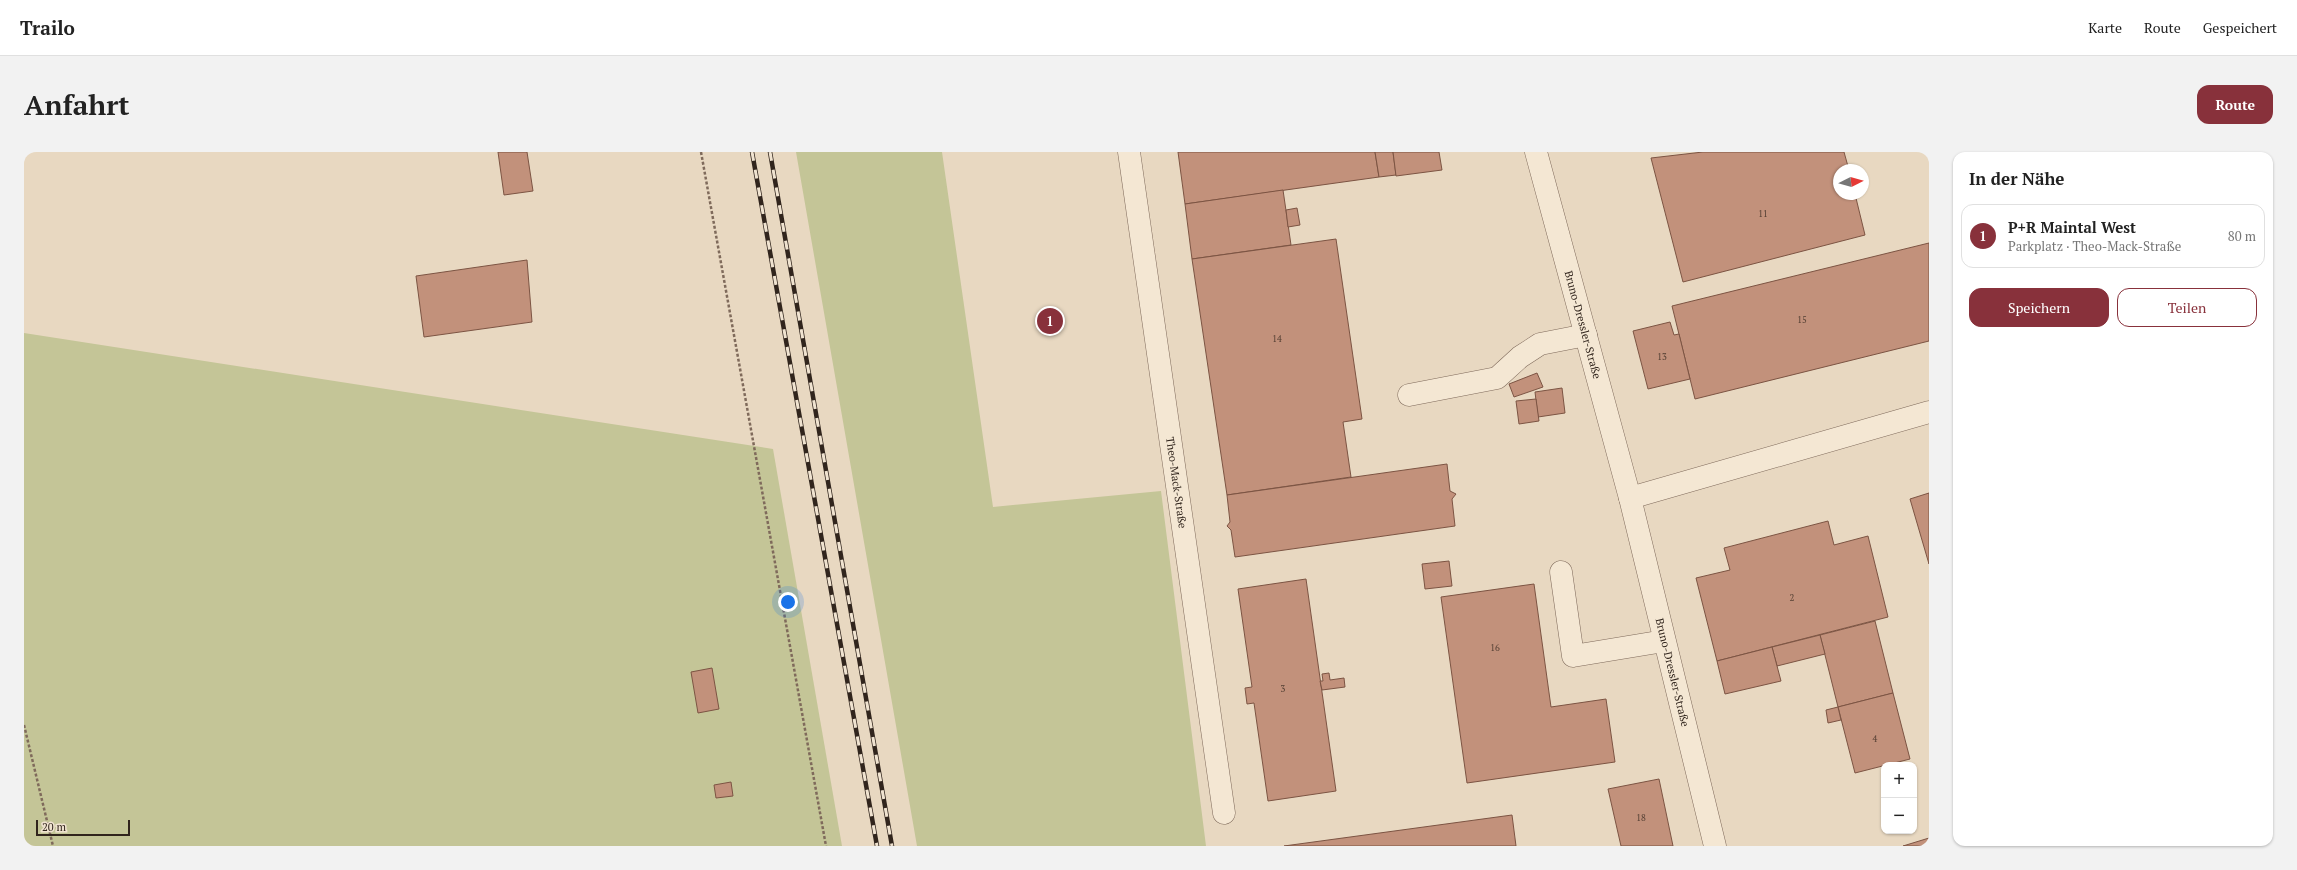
<!DOCTYPE html>
<html lang="de">
<head>
<meta charset="utf-8">
<style>
  body { margin:0; font-family:"PT Serif",serif; background:#f2f2f2; color:#222 }
  .controls { position:absolute; right:12px; bottom:12px; display:grid; overflow:hidden; border-radius:8px; box-shadow:0 1px 3px #0004 }
  .controls button { width:36px; height:36px; display:grid; place-items:center; padding:0; border:0; border-bottom:1px solid #e0e0e0; background:#fff; color:#222; font:20px sans-serif }
  .compass { position:absolute; left:1809px; top:12px; width:36px; height:36px; border-radius:50%; background:#fff; box-shadow:0 1px 3px #0004; rotate:84deg }
  .scale { position:absolute; left:12px; bottom:10px; width:94px; box-sizing:border-box; padding-left:4px; border:2px solid #31251d; border-top:0; font-size:11px; line-height:14px; white-space:nowrap; color:#31251d; -webkit-text-stroke:3px #f0e3d0; paint-order:stroke }
  .you { position:absolute; left:764px; top:450px; width:14px; height:14px; margin:-10px; border:3px solid #fff; border-radius:50%; background:#1a73e8; box-shadow:0 0 0 6px #1a73e833 }
  .badge { display:grid; place-items:center; width:26px; height:26px; border-radius:50%; background:#88313b; color:#fff; font-size:13px; font-weight:700 }
  .pin { position:absolute; translate:-50% -50%; border:2px solid #fff; box-shadow:0 1px 4px #0006 }
  .list { margin:0; padding:0; list-style:none }
  h2 { display:flex; justify-content:space-between; align-items:center; height:52px; margin:0; padding:0 16px; font-size:17px }
  h2 small { font-size:13px; font-weight:400; color:#767676 }
  .list li { display:grid; grid-template-columns:26px 1fr auto; gap:12px; align-items:center; box-sizing:border-box; height:64px; margin:0 8px 8px; padding:0 8px; border:1px solid #e0e0e0; border-radius:12px }
  .list b { display:block; font-size:15px; white-space:nowrap }
  .list p { margin:0; font-size:13px; white-space:nowrap; color:#767676 }
  .list em { font-size:13px; font-style:normal; color:#767676 }
  .actions { display:flex; gap:8px; padding:12px 16px }
  .actions a { flex:1; padding:9px 0; border:1px solid #88313b; border-radius:12px; text-align:center; font-size:14px; color:#88313b }
  .actions .main { background:#88313b; color:#fff }
  .map { position:relative; flex:none; width:1905px; height:694px; overflow:hidden; border-radius:12px }
  header { display:flex; align-items:center; gap:24px; box-sizing:border-box; height:56px; padding:0 20px; background:#fff; border-bottom:1px solid #e0e0e0 }
  header strong { font-size:19px }
  nav { display:flex; gap:22px; margin-inline-start:auto; font-size:14px }
  .intro { display:flex; align-items:center; justify-content:space-between; box-sizing:border-box; height:96px; padding:0 24px }
  h1 { margin:0; font-size:28px }
  .button { padding:10px 18px; border-radius:12px; background:#88313b; color:#fff; font-size:14px; font-weight:700 }
  main { display:flex; gap:24px; padding:0 24px }
  aside { flex:1; background:#fff; border-radius:12px; box-shadow:0 1px 3px #0004 }
  .map>svg:first-child { display:block }
  .green { fill:#c4c597 }
  .building { fill:#c2917b; stroke:#7c5443 }
  .lines { fill:none; stroke-linecap:round; stroke-linejoin:round }
  .minor-casing { stroke:#7f6a5b; stroke-width:23 }
  .path { stroke:#7f6a5b; stroke-width:2.5; stroke-dasharray:3 2; stroke-linecap:butt }
  .minor { stroke:#f4e7d3; stroke-width:22 }
  .rail-casing { stroke:#31251d; stroke-width:4.5 }
  .rail { stroke:#f0e3d0; stroke-width:3; stroke-dasharray:9; stroke-linecap:butt }
  .labels { text-anchor:middle; dominant-baseline:central; stroke-width:3; stroke-linejoin:round; paint-order:stroke }
  .number-label { font-size:9px; fill:#554034 }
  .street-label { font-size:11px; fill:#31251d; stroke:#f0e3d0 }
</style>
</head>
<body>
<header>
<strong>Trailo</strong>
<nav><a>Karte</a><a>Route</a><a>Gespeichert</a></nav>
</header>
<div class="intro"><h1>Anfahrt</h1><a class="button">Route</a></div>
<main>
<div class="map">
<svg width="1905" height="694" viewBox="0 0 1905 694">
  <rect width="100%" height="100%" fill="#e8d8c1"/>
  <g class="green">
    <polygon points="772,0 918,0 969,355 1137,339 1182,694 893,694"/>
    <polygon points="0,181 749,297 818,694 0,694"/>
  </g>
  <g class="building">
    <polygon points="474,0 503,0 509,39 480,43"/>
    <polygon points="1154,0 1351,0 1355,25 1161,52"/>
    <polygon points="1351,0 1369,0 1372,23 1355,25"/>
    <polygon points="1369,0 1415,0 1418,18 1372,24"/>
    <polygon points="1679,0 1820,0 1825,18 1815,18 1815,42 1831,42 1841,83 1659,130 1627,6"/>
    <polygon points="1259,38 1267,93 1168,107 1161,52"/>
    <polygon points="1273,56 1276,73 1264,75 1262,58"/>
    <polygon points="1312,87 1338,267 1319,270 1327,325 1203,343 1168,107"/>
    <polygon points="1905,91 1905,189 1671,247 1648,154"/>
    <polygon points="503,108 508,170 400,185 392,124"/>
    <polygon points="1646,170 1650,183 1655,182 1666,227 1624,237 1609,179"/>
    <polygon points="1513,221 1519,235 1490,245 1485,232"/>
    <polygon points="1538,236 1541,261 1514,265 1511,240"/>
    <polygon points="1512,247 1515,269 1495,272 1492,249"/>
    <polygon points="1423,312 1426,339 1432,342 1428,347 1431,374 1211,405 1207,378 1203,374 1206,370 1203,343"/>
    <polygon points="1905,341 1905,412 1886,347"/>
    <polygon points="1804,369 1810,393 1844,384 1864,465 1693,509 1672,426 1706,418 1700,396"/>
    <polygon points="1425,409 1428,434 1401,437 1398,412"/>
    <polygon points="1282,427 1312,639 1244,649 1230,551 1223,552 1221,536 1228,535 1214,437"/>
    <polygon points="1510,432 1527,555 1582,547 1591,610 1443,631 1417,445"/>
    <polygon points="1851,469 1869,541 1814,555 1796,483"/>
    <polygon points="1796,483 1801,502 1753,514 1748,495"/>
    <polygon points="1748,495 1757,529 1701,542 1693,509"/>
    <polygon points="688,516 695,557 674,561 667,520"/>
    <polygon points="1305,521 1306,528 1320,526 1321,535 1298,538 1296,529 1299,529 1298,522"/>
    <polygon points="1869,541 1886,607 1831,621 1814,555"/>
    <polygon points="1814,555 1817,568 1804,571 1802,558"/>
    <polygon points="1635,627 1649,694 1597,694 1584,637"/>
    <polygon points="707,630 709,644 692,646 690,633"/>
    <polygon points="1488,663 1492,694 1260,694"/>
    <polygon points="1905,686 1905,694 1879,694"/>
  </g>
  <g class="lines">
    <g class="minor-casing">
      <g id="minor">
        <path id="s1" d="M1105 0 1200 661"/>
        <path id="s2" d="M1512 0 1606 346 1691 694"/>
        <polyline points="1385,243 1473,226 1496,205 1516,192 1562,183"/>
        <polyline points="1606,346 1905,260"/>
        <polyline points="1537,420 1549,504 1640,489"/>
      </g>
    </g>
    <g class="path">
      <polyline points="677,0 802,694"/>
      <polyline points="0,573 29,694"/>
    </g>
    <use href="#minor" class="minor"/>
    <g class="rail-casing">
      <g id="rail">
        <polyline points="728,0 853,694"/>
        <polyline points="746,0 868,694"/>
      </g>
    </g>
    <use href="#rail" class="rail"/>
  </g>
  <g class="labels">
    <g class="number-label">
      <text x="1739" y="62">11</text>
      <text x="1778" y="168">15</text>
      <text x="1253" y="187">14</text>
      <text x="1638" y="205">13</text>
      <text x="1768" y="446">2</text>
      <text x="1471" y="496">16</text>
      <text x="1259" y="537">3</text>
      <text x="1851" y="587">4</text>
      <text x="1617" y="666">18</text>
    </g>
    <g class="street-label">
      <text stroke="none"><textPath href="#s2" startOffset="179">Bruno-Dressler-Straße</textPath></text>
      <text stroke="none"><textPath href="#s1" startOffset="334">Theo-Mack-Straße</textPath></text>
      <text stroke="none"><textPath href="#s2" startOffset="538">Bruno-Dressler-Straße</textPath></text>
    </g>
  </g>
</svg>
<div class="controls">
<button>+</button>
<button>−</button>
</div>
<svg class="compass" viewBox="-18 -18 36 36"><path d="M0-13l5 13h-10z" fill="#e53935"/><path d="M0 13l5-13h-10z" fill="#767676"/></svg>
<div class="scale">20 m</div>
<div class="you"></div>
<div class="pin badge" style="left:1026px;top:169px">1</div>
</div>
<aside>
<h2>In der Nähe<small></small></h2>
<ul class="list">
<li><span class="badge">1</span><div><b>P+R Maintal West</b><p>Parkplatz · Theo-Mack-Straße</p></div><em>80 m</em></li>
</ul>
<div class="actions"><a class="main">Speichern</a><a>Teilen</a></div>
</aside>
</main>
</body>
</html>
